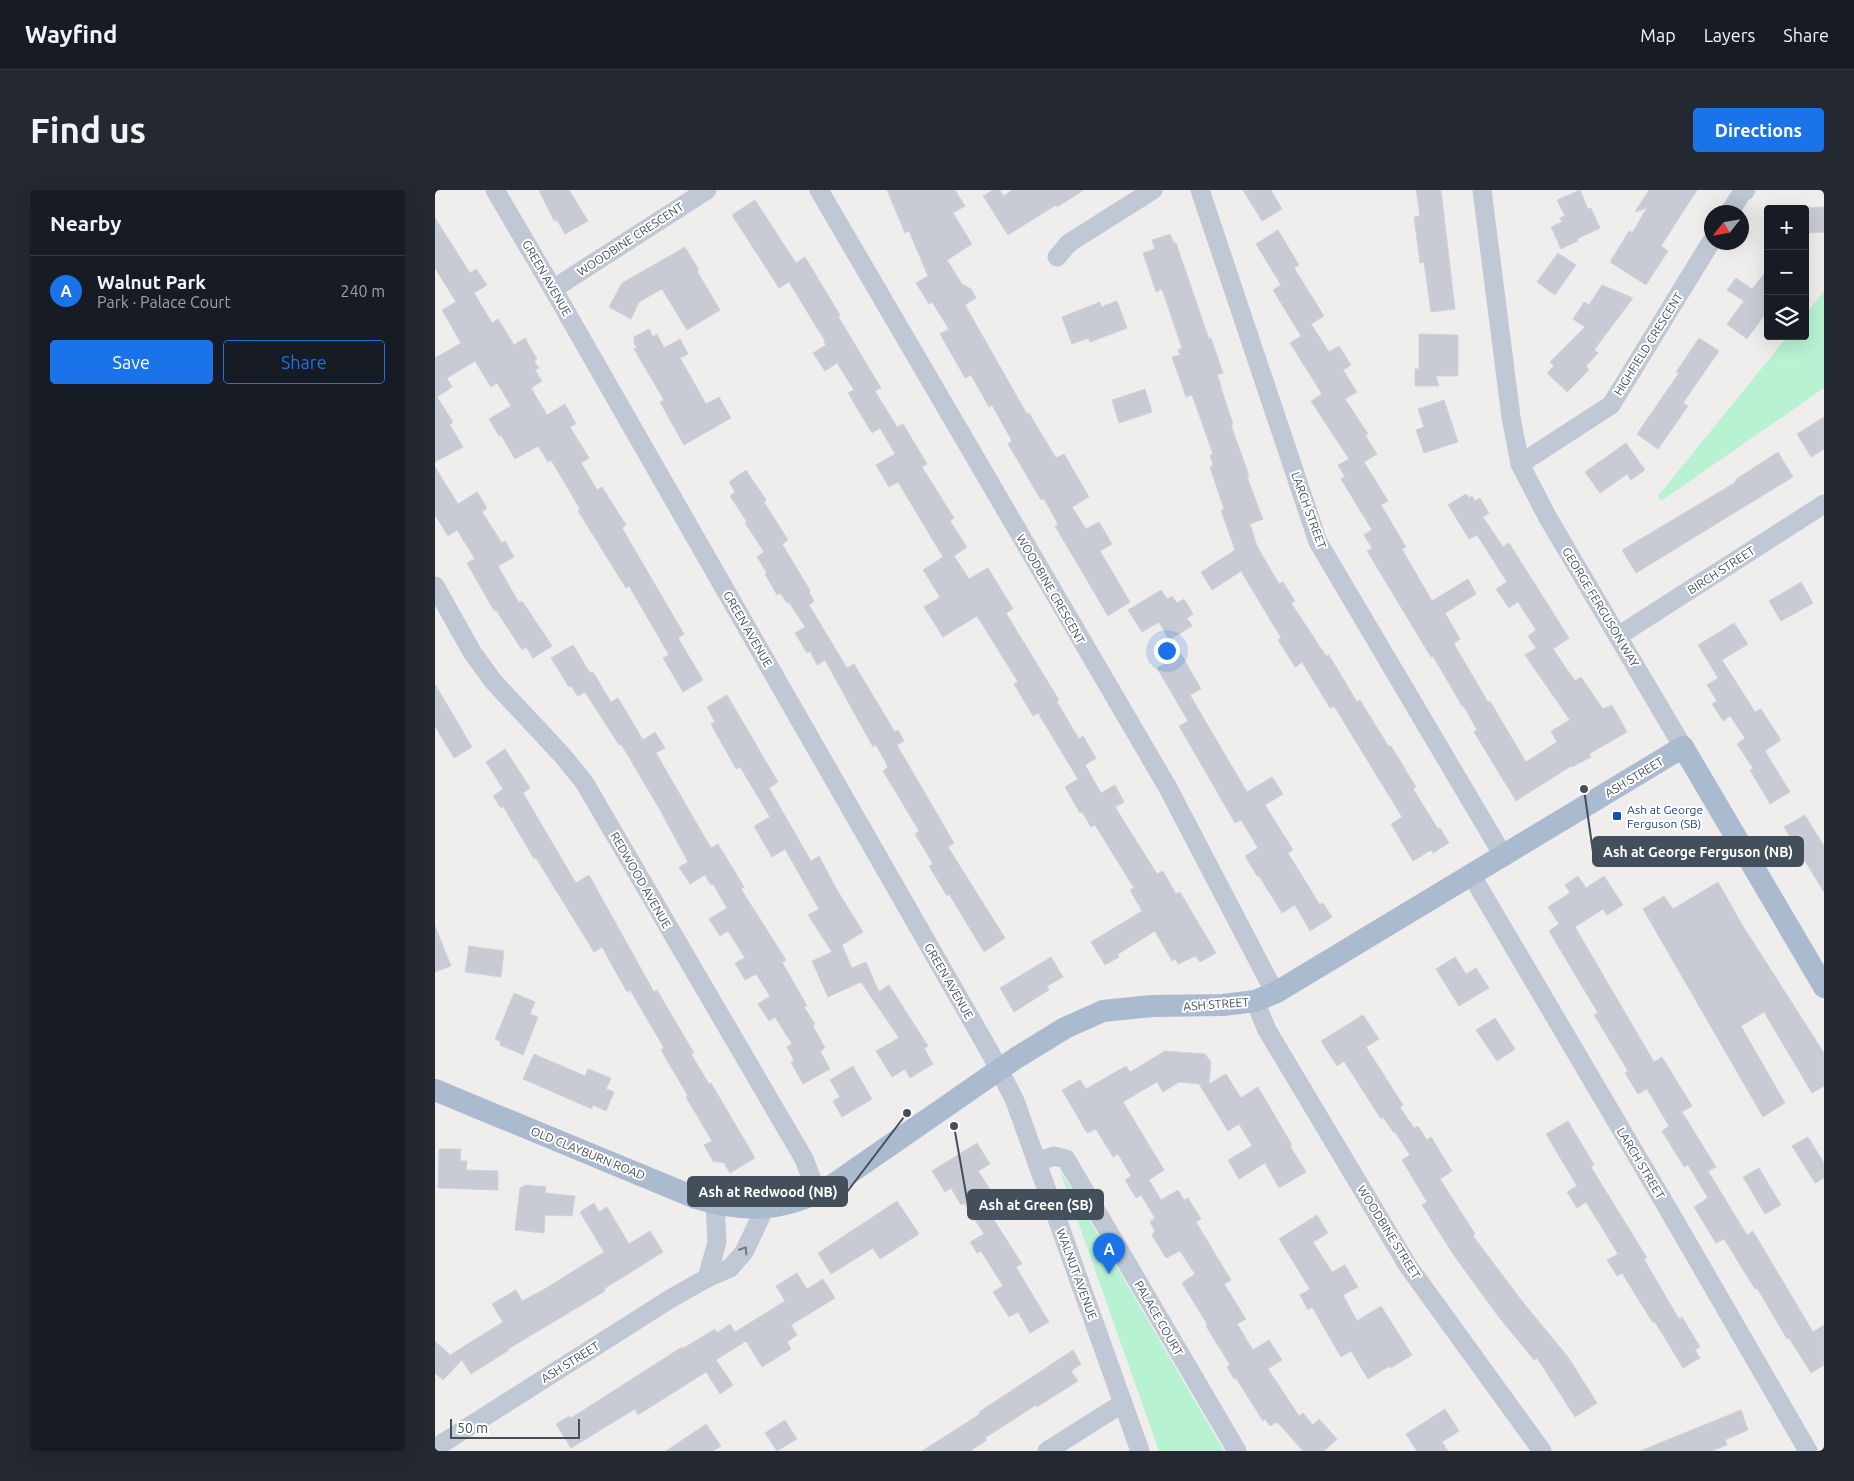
<!DOCTYPE html>
<html lang="en">
<head>
<meta charset="utf-8">
<style>
  body { margin:0; font-family:Ubuntu,sans-serif; background:#242831; color:#f1f3f6 }
  .controls { position:absolute; right:15px; top:15px; display:grid; overflow:hidden; border-radius:5px; box-shadow:0 5px 20px #0002 }
  .controls button { width:45px; height:45px; display:grid; place-items:center; padding:0; border:0; border-bottom:1px solid #363941; background:#171b24; color:#f1f3f6; font:25px sans-serif }
  .compass { position:absolute; left:1269px; top:15px; width:45px; height:45px; border-radius:50%; background:#171b24; box-shadow:0 5px 20px #0002; rotate:239deg }
  .scale { position:absolute; left:15px; bottom:12px; width:130px; box-sizing:border-box; padding-left:5px; border:2px solid #444f5c; border-top:0; font-size:14px; line-height:18px; white-space:nowrap; color:#444f5c; -webkit-text-stroke:4px #fff; paint-order:stroke }
  .you { position:absolute; left:731px; top:460px; width:18px; height:18px; margin:-12px; border:4px solid #fff; border-radius:50%; background:#1a73e8; box-shadow:0 0 0 8px #1a73e833 }
  .badge { display:grid; place-items:center; width:32px; height:32px; border-radius:50%; background:#1a73e8; color:#fff; font-size:16px; font-weight:700 }
  .pin { position:absolute; translate:-50% -41px; filter:drop-shadow(0 1px 2px #0008) }
  .pin::after { content:''; position:absolute; top:26px; width:18px; height:15px; background:inherit; clip-path:polygon(0 0,100% 0,50% 100%) }
  .list { margin:0; padding:0; list-style:none }
  h2 { display:flex; justify-content:space-between; align-items:center; height:65px; margin:0; padding:0 20px; font-size:21px }
  h2 small { font-size:16px; font-weight:400; color:#9ea1a6 }
  .list li { display:grid; grid-template-columns:32px 1fr auto; gap:15px; align-items:center; box-sizing:border-box; height:70px; padding:0 20px; border-top:1px solid #363941 }
  .list b { display:block; font-size:19px; white-space:nowrap }
  .list p { margin:0; font-size:16px; white-space:nowrap; color:#9ea1a6 }
  .list em { font-size:16px; font-style:normal; color:#9ea1a6 }
  .actions { display:flex; gap:10px; padding:15px 20px }
  .actions a { flex:1; padding:11px 0; border:1px solid #1a73e8; border-radius:5px; text-align:center; font-size:18px; color:#1a73e8 }
  .actions .main { background:#1a73e8; color:#fff }
  .icon { flex:none; width:28px; height:28px; fill:none; stroke:currentColor; stroke-width:2; stroke-linecap:round; stroke-linejoin:round }
  .map { position:relative; flex:none; width:1389px; height:1261px; overflow:hidden; border-radius:5px }
  header { display:flex; align-items:center; gap:30px; box-sizing:border-box; height:70px; padding:0 25px; background:#171b24; border-bottom:1px solid #363941 }
  header strong { font-size:24px }
  nav { display:flex; gap:28px; margin-inline-start:auto; font-size:18px }
  .intro { display:flex; align-items:center; justify-content:space-between; box-sizing:border-box; height:120px; padding:0 30px }
  h1 { margin:0; font-size:35px }
  .button { padding:12px 22px; border-radius:5px; background:#1a73e8; color:#fff; font-size:18px; font-weight:700 }
  main { display:flex; gap:30px; padding:0 30px }
  aside { flex:1; background:#171b24; border-radius:5px; box-shadow:0 5px 20px #0002 }
  .map>svg:first-child { display:block }
  .green { fill:#b7f2d2 }
  .building { fill:#c8cbd4; stroke:#d0d2da }
  .lines { fill:none; stroke-linecap:round; stroke-linejoin:round }
  .minor { stroke:#bfc8d4; stroke-width:19 }
  .major { stroke:#aabacf; stroke-width:22 }
  .oneway { stroke:#6f7986 }
  .transit-dot { fill:#1a4fb4; stroke:#fff; stroke-width:2 }
  .labels { text-anchor:middle; dominant-baseline:central; stroke-width:4; stroke-linejoin:round; paint-order:stroke }
  .street-label { font-size:12px; fill:#444f5c; stroke:#fff }
  .transit-label { font-size:12px; fill:#164399; stroke:#fff; text-anchor:start }
  .leader { fill:none; stroke:#444f5c; stroke-width:2 }
  .callout-dot { fill:#444f5c; stroke:#fff; stroke-width:2 }
  .callout { fill:#444f5c; stroke:#444f5c; stroke-width:2 }
  .callout-label { font-size:14px; text-anchor:middle; font-weight:bold; fill:#fff }
</style>
</head>
<body>
<header>
<strong>Wayfind</strong>
<nav><a>Map</a><a>Layers</a><a>Share</a></nav>
</header>
<div class="intro"><h1>Find us</h1><a class="button">Directions</a></div>
<main>
<aside>
<h2>Nearby<small></small></h2>
<ul class="list">
<li><span class="badge">A</span><div><b>Walnut Park</b><p>Park · Palace Court</p></div><em>240 m</em></li>
</ul>
<div class="actions"><a class="main">Save</a><a>Share</a></div>
</aside>
<div class="map">
<svg width="1389" height="1261" viewBox="0 0 1389 1261">
  <rect width="100%" height="100%" fill="#f0eded"/>
  <g class="green">
    <polygon points="1389,101 1389,198 1226,311 1223,306 1353,146 1370,146 1370,125"/>
    <polygon points="624,978 789,1261 724,1261"/>
  </g>
  <g class="building">
    <polygon points="104,0 134,0 153,31 130,44 122,30 119,31"/>
    <polygon points="452,0 520,0 530,16 518,23 537,54 512,70 527,94 536,99 541,108 530,115 592,224 594,223 621,268 629,264 654,307 637,317 651,339 664,332 677,354 665,361 695,412 673,426 620,336 623,334 609,309 606,310 573,254 577,251 557,215 554,217 536,185 530,188 505,144 514,139 497,112 494,114 481,93 493,86 474,41 470,43"/>
    <polygon points="558,0 565,0 568,6 578,0 649,0 622,17 621,15 573,45 548,6"/>
    <polygon points="808,0 836,0 847,19 827,31"/>
    <polygon points="981,0 1006,0 1020,119 996,122 989,72 985,73 979,27 985,26"/>
    <polygon points="1145,0 1153,19 1156,18 1165,38 1142,49 1143,51 1126,59 1116,37 1127,32 1125,28 1130,26 1122,10"/>
    <polygon points="1214,0 1262,0 1226,56 1233,61 1211,95 1175,72 1194,41 1197,43 1212,18 1200,22"/>
    <polygon points="320,10 361,73 370,67 405,125 403,126 446,198 440,201 462,237 468,234 492,274 487,277 519,328 515,331 532,357 519,366 534,389 553,378 578,419 571,423 624,510 622,512 644,549 648,546 661,568 650,575 666,603 680,595 689,612 680,617 722,684 728,681 741,704 745,702 781,763 765,772 761,766 743,774 741,769 737,771 720,741 683,764 684,767 670,775 656,752 707,721 695,700 699,698 660,635 656,637 647,622 645,623 630,597 643,589 603,523 598,526 579,494 583,492 542,426 508,447 489,417 505,407 488,380 508,367 463,292 454,297 441,275 460,264 445,238 437,243 413,203 419,200 402,173 390,181 378,163 391,155 389,152 390,151 354,92 344,98 297,25"/>
    <polygon points="1389,17 1389,42 1370,43 1370,18"/>
    <polygon points="0,28 35,83 41,79 52,95 39,103 57,133 63,129 79,155 90,148 102,169 99,171 104,178 100,180 107,191 96,198 112,225 130,214 141,234 135,237 154,268 146,273 162,300 167,297 191,335 187,338 249,444 243,448 268,490 248,502 228,468 234,465 194,396 191,398 143,321 145,319 116,270 113,272 103,256 80,269 66,245 64,246 54,229 76,216 62,193 56,197 40,171 12,188 17,197 2,207 18,232 15,235 28,257 0,272 0,168 26,153 7,120 21,112 0,78"/>
    <polygon points="843,40 864,75 859,78 889,126 876,134 894,162 904,156 916,175 908,180 922,202 910,209 933,244 930,245 942,264 929,272 953,311 946,315 971,357 967,359 997,411 1033,389 1041,404 1010,423 1025,449 1019,454 1053,512 1055,511 1091,572 1122,552 1116,541 1135,530 1090,465 1101,458 1093,446 1101,440 1083,412 1074,418 1061,399 1072,392 1042,345 1034,349 1013,315 1031,304 1034,308 1037,306 1040,311 1045,308 1054,323 1048,327 1068,357 1074,353 1134,448 1118,459 1140,491 1146,487 1168,519 1177,515 1192,542 1154,564 1156,567 1137,577 1136,576 1081,611 1039,542 1042,540 1028,515 1027,516 998,466 996,467 932,361 937,358 929,345 937,340 906,289 910,287 903,275 914,269 876,211 887,204 855,153 866,146 838,100 846,95 821,54"/>
    <polygon points="735,44 739,53 741,53 774,149 776,148 788,183 782,185 786,195 785,195 798,234 796,235 814,286 812,287 828,329 815,334 822,356 844,394 848,392 860,411 856,413 891,466 894,465 922,512 925,510 954,557 956,556 981,597 978,599 1003,639 1005,638 1014,653 998,663 996,660 978,671 956,634 967,627 899,516 895,518 867,472 860,477 843,450 846,448 806,381 777,400 766,382 800,360 786,320 789,319 775,277 778,275 775,265 778,264 757,205 751,207 737,167 745,165 743,160 747,158 727,99 721,102 708,63 720,59 717,50"/>
    <polygon points="250,57 264,80 262,81 285,120 252,140 227,99 204,112 196,129 174,117 187,93"/>
    <polygon points="1123,63 1141,75 1120,105 1102,92"/>
    <polygon points="1333,79 1333,120 1312,149 1292,134 1309,111 1292,100 1301,88 1317,99"/>
    <polygon points="1167,95 1198,108 1159,160 1163,163 1151,176 1154,180 1132,202 1112,183 1119,176 1115,172 1150,137 1138,129 1149,112 1154,115"/>
    <polygon points="682,111 692,138 655,152 653,148 637,154 627,127 665,112 666,117"/>
    <polygon points="214,139 218,147 222,144 229,158 245,149 253,164 245,168 271,214 284,207 296,228 249,255 225,212 229,210 199,159 202,158 199,153 199,147"/>
    <polygon points="984,144 1023,145 1023,186 1001,186 1004,196 980,196 980,179 984,179"/>
    <polygon points="1264,148 1284,161 1248,213 1253,216 1223,259 1202,244 1244,183 1241,182"/>
    <polygon points="710,199 717,222 684,233 677,210"/>
    <polygon points="1009,210 1023,252 989,263 981,240 989,237 983,219"/>
    <polygon points="1389,227 1389,259 1376,267 1362,244"/>
    <polygon points="1191,253 1210,280 1196,290 1192,284 1165,303 1150,282"/>
    <polygon points="1343,262 1358,287 1201,383 1187,360 1301,292 1300,290"/>
    <polygon points="0,277 23,314 42,302 52,318 47,322 67,353 70,351 79,367 63,376 84,413 87,411 117,456 98,468 91,457 87,460 61,420 59,421 32,373 40,369 22,340 13,346 0,325"/>
    <polygon points="311,280 331,310 329,312 353,350 347,354 375,400 374,402 379,411 374,415 412,478 419,474 460,542 463,540 469,551 462,555 519,653 513,657 570,748 549,762 514,704 512,706 494,676 498,674 480,644 484,641 448,581 453,577 441,555 438,557 390,470 382,475 375,461 372,463 360,443 370,437 354,412 352,413 345,403 342,405 330,384 332,383 322,367 329,362 310,333 312,332 295,306 300,302 294,292"/>
    <polygon points="1366,392 1378,413 1346,431 1334,411"/>
    <polygon points="726,400 732,409 737,406 742,413 749,409 758,424 752,428 757,436 734,450 724,432 707,442 693,420"/>
    <polygon points="1299,433 1313,454 1287,470 1320,522 1326,519 1346,550 1330,561 1355,602 1335,614 1315,580 1318,578 1302,554 1310,548 1295,526 1288,531 1277,514 1282,511 1272,495 1283,488 1263,455"/>
    <polygon points="138,455 155,483 158,482 176,512 183,508 208,550 220,542 230,558 221,563 276,658 283,654 309,697 306,699 351,770 347,772 372,816 369,817 380,834 378,836 390,858 385,861 395,879 368,894 356,872 359,870 352,857 357,854 340,827 334,831 323,814 335,806 321,784 310,790 300,773 310,768 293,741 285,746 274,729 292,718 278,694 276,695 270,685 255,694 244,677 253,672 225,620 186,554 184,555 150,502 143,506 136,496 134,497 116,468"/>
    <polygon points="746,464 766,499 755,505 812,602 837,587 848,604 830,615 858,660 853,663 885,715 888,713 897,727 875,741 860,715 847,723 824,686 822,686 810,666 823,658 806,630 800,633 744,536 753,531 722,478"/>
    <polygon points="0,494 37,557 19,568 0,536"/>
    <polygon points="292,505 343,592 334,598 376,671 384,666 402,700 428,742 407,755 417,778 431,772 444,802 454,795 493,856 489,858 498,874 475,888 470,879 457,887 441,861 464,848 426,792 393,807 377,771 397,762 373,725 384,719 350,659 337,667 319,636 335,627 305,577 301,579 276,534 280,532 272,517"/>
    <polygon points="70,559 95,598 88,603 141,693 154,685 219,802 222,800 259,863 256,864 274,894 276,893 320,968 295,983 289,973 278,971 269,955 277,951 251,907 253,906 226,860 229,858 195,800 192,802 167,757 159,762 101,668 99,669 68,616 66,618 58,606 68,599 51,572"/>
    <polygon points="1370,625 1389,656 1389,702 1349,637"/>
    <polygon points="1143,686 1151,698 1169,686 1188,715 1172,725 1168,719 1140,737 1219,872 1227,867 1257,916 1247,922 1281,977 1273,981 1312,1045 1318,1041 1378,1142 1389,1135 1389,1175 1376,1183 1354,1148 1352,1149 1322,1098 1320,1099 1289,1049 1281,1053 1259,1017 1273,1008 1253,975 1249,977 1227,941 1234,936 1212,899 1203,904 1190,883 1193,881 1159,825 1163,823 1114,741 1124,734 1113,717 1135,703 1130,695"/>
    <polygon points="1283,692 1306,733 1389,863 1389,896 1377,903 1329,822 1306,836 1350,913 1328,927 1208,719 1229,706 1238,719"/>
    <polygon points="0,736 16,776 0,782"/>
    <polygon points="34,756 69,761 66,787 30,782"/>
    <polygon points="616,767 628,787 612,796 614,800 579,822 565,798"/>
    <polygon points="1020,767 1031,784 1041,778 1054,798 1024,816 1001,779"/>
    <polygon points="79,803 100,812 95,824 103,827 88,865 65,855 65,851 60,849"/>
    <polygon points="928,825 944,849 931,857 968,915 965,917 979,938 983,936 992,950 996,947 1017,981 1005,989 1040,1044 1038,1046 1087,1111 1133,1167 1162,1213 1140,1227 1102,1168 1099,1170 1063,1126 1020,1067 987,1015 992,1012 967,970 975,965 960,942 959,943 948,927 946,929 909,871 902,876 886,851"/>
    <polygon points="1060,828 1080,859 1062,871 1041,840"/>
    <polygon points="730,861 770,864 776,872 774,894 791,884 806,908 823,897 857,955 855,956 871,982 844,998 830,973 804,989 793,970 817,956 804,934 793,941 764,894 744,892 728,902 722,892 688,912 729,980 714,990 726,1010 743,1000 749,1010 753,1008 766,1029 761,1032 796,1090 789,1094 811,1129 802,1134 818,1160 834,1150 847,1170 833,1179 864,1226 868,1223 878,1235 884,1229 902,1249 889,1261 868,1261 842,1232 835,1236 830,1229 828,1231 801,1188 799,1189 792,1177 795,1175 771,1136 772,1134 747,1093 760,1084 745,1061 731,1068 717,1045 720,1041 715,1032 720,1028 706,1005 701,1008 690,990 696,986 683,964 678,967 661,939 652,943 627,900 645,890 651,899 691,876 695,882"/>
    <polygon points="99,864 150,886 153,879 176,888 171,899 179,902 171,921 158,915 157,919 88,889"/>
    <polygon points="418,876 437,909 407,927 398,911 405,907 395,890"/>
    <polygon points="1133,931 1159,975 1156,977 1212,1068 1209,1069 1244,1129 1247,1127 1265,1157 1260,1160 1265,1168 1248,1178 1220,1132 1218,1133 1187,1083 1182,1086 1172,1070 1183,1064 1151,1012 1142,1018 1132,1002 1142,996 1111,944"/>
    <polygon points="1373,947 1389,973 1389,988 1380,993 1357,956"/>
    <polygon points="542,953 555,974 543,981 570,1022 559,1030 587,1074 581,1077 614,1132 595,1143 583,1122 574,1127 558,1102 568,1096 546,1061 542,1063 535,1052 549,1044 529,1013 526,1015 516,998 510,1002 497,981"/>
    <polygon points="4,959 26,959 25,971 32,971 31,980 63,981 63,1000 3,998"/>
    <polygon points="1324,978 1346,1015 1330,1024 1308,987"/>
    <polygon points="90,995 111,997 110,1003 140,1006 137,1026 110,1025 109,1043 80,1040 85,998"/>
    <polygon points="462,1011 484,1044 445,1069 438,1058 396,1084 383,1063"/>
    <polygon points="159,1013 164,1022 172,1017 194,1054 215,1041 228,1062 169,1099 170,1101 73,1159 74,1160 36,1184 27,1170 8,1190 0,1183 0,1151 15,1165 68,1132 57,1114 81,1100 87,1111 108,1100 169,1062 145,1022"/>
    <polygon points="882,1025 893,1043 878,1052 897,1082 910,1075 923,1097 908,1105 922,1131 946,1116 977,1165 956,1178 955,1176 933,1189 916,1161 906,1167 877,1117 873,1120 865,1105 875,1099 844,1049"/>
    <polygon points="362,1083 372,1099 388,1089 400,1108 356,1135 362,1145 352,1152 356,1159 327,1177 311,1151 281,1170 298,1195 285,1204 271,1182 203,1225 200,1219 136,1258 121,1234 134,1226 136,1228 247,1157 247,1159 280,1139 282,1143 295,1134 300,1142 350,1111 341,1096"/>
    <polygon points="638,1160 646,1174 636,1181 643,1191 602,1217 601,1215 550,1248 552,1250 535,1261 487,1261 545,1224 544,1222"/>
    <polygon points="1010,1219 1024,1241 1007,1252 1013,1261 982,1261 971,1244"/>
    <polygon points="1306,1220 1313,1240 1290,1250 1292,1255 1277,1261 1205,1261"/>
    <polygon points="350,1230 362,1249 342,1261 330,1243"/>
    <polygon points="271,1234 286,1256 278,1261 231,1261"/>
  </g>
  <g class="lines">
    <g class="minor">
      <polyline points="60,0 118,99 556,864 580,911 705,1261"/>
      <polyline points="384,0 733,598 840,803"/>
      <polyline points="765,0 883,352 1069,667"/>
      <polyline points="1047,0 1076,227 1085,274 1113,328 1248,557"/>
      <polyline points="1295,22 1306,4 1311,0"/>
      <polyline points="622,67 634,53 718,0"/>
      <polyline points="118,99 272,0"/>
      <polyline points="1085,274 1176,215 1276,52"/>
      <polyline points="0,396 37,462 58,491 127,565 149,592 369,969 382,1003"/>
      <polyline points="1183,446 1389,314"/>
      <polyline points="1037,686 1233,1019 1373,1261"/>
      <polyline points="820,811 832,840 973,1076 1107,1261"/>
      <polyline points="602,972 619,966 631,969 802,1261"/>
      <polyline points="272,1088 282,1052 280,1014"/>
      <polyline points="0,1258 235,1109 272,1088 295,1078 309,1062 330,1018"/>
      <polyline points="612,1261 688,1213"/>
    </g>
    <path class="major" d="M0 900 261 1008C313 1024 352 1021 399 994L581 868 630 838 668 821 717 816 788 815 820 811 840 803 1248 557 1389 797"/>
  </g>
  <defs><path id="oneway-chevron" d="M-2-3.5L2.5 0L-2 3.5" fill="none" stroke-width="1.6" stroke-linecap="round" stroke-linejoin="round" transform="scale(1.25)"/></defs>
  <use class="oneway" href="#oneway-chevron" transform="translate(309 1060) rotate(-58)"/>
  <rect class="transit-dot" x="1177" y="621" width="10" height="10" rx="2.5"/>
  <g class="labels">
    <g class="street-label">
      <text transform="translate(195 49) rotate(-33)">WOODBINE CRESCENT</text>
      <text transform="translate(112 88) rotate(60)">GREEN AVENUE</text>
      <text transform="translate(1213 154) rotate(-58)">HIGHFIELD CRESCENT</text>
      <text transform="translate(874 320) rotate(70)">LARCH STREET</text>
      <text transform="translate(1286 380) rotate(-33)">BIRCH STREET</text>
      <text transform="translate(616 399) rotate(60)">WOODBINE CRESCENT</text>
      <text transform="translate(1166 417) rotate(59)">GEORGE FERGUSON WAY</text>
      <text transform="translate(313 439) rotate(60)">GREEN AVENUE</text>
      <text transform="translate(1199 587) rotate(-31)">ASH STREET</text>
      <text transform="translate(206 690) rotate(60)">REDWOOD AVENUE</text>
      <text transform="translate(514 791) rotate(60)">GREEN AVENUE</text>
      <text transform="translate(781 814) rotate(-4)">ASH STREET</text>
      <text transform="translate(153 963) rotate(22)">OLD CLAYBURN ROAD</text>
      <text transform="translate(1206 973) rotate(59)">LARCH STREET</text>
      <text transform="translate(954 1042) rotate(58)">WOODBINE STREET</text>
      <text transform="translate(642 1084) rotate(70)">WALNUT AVENUE</text>
      <text transform="translate(724 1128) rotate(60)">PALACE COURT</text>
      <text transform="translate(135 1172) rotate(-32)">ASH STREET</text>
    </g>
    <g class="transit-label">
      <text x="1192" y="619">Ash at George<tspan x="1192" dy="14">Ferguson (SB)</tspan></text>
    </g>
  </g>
  <path class="leader" d="M1149 599L1158 662M472 923L412 1002M519 936L533 1015"/>
  <g class="callout-dot">
    <circle cx="1149" cy="599" r="5"/>
    <circle cx="472" cy="923" r="5"/>
    <circle cx="519" cy="936" r="5"/>
  </g>
  <g class="callout">
    <rect x="1158" y="647" width="210" height="29" rx="5"/>
    <rect x="253" y="987" width="159" height="29" rx="5"/>
    <rect x="533" y="1000" width="135" height="29" rx="5"/>
  </g>
  <g class="callout-label">
    <text x="1263" y="667">Ash at George Ferguson (NB)</text>
    <text x="333" y="1007">Ash at Redwood (NB)</text>
    <text x="601" y="1020">Ash at Green (SB)</text>
  </g>
</svg>
<div class="controls">
<button>+</button>
<button>−</button>
<button><svg class="icon" aria-label="layers" viewBox="0 0 24 24"><path d="M12 4l9 5-9 5-9-5zM3 14l9 5 9-5"/></svg></button>
</div>
<svg class="compass" viewBox="-18 -18 36 36"><path d="M0-13l5 13h-10z" fill="#e53935"/><path d="M0 13l5-13h-10z" fill="#9ea1a6"/></svg>
<div class="scale">50 m</div>
<div class="you"></div>
<div class="pin badge" style="left:674px;top:1084px">A</div>
</div>
</main>
</body>
</html>
